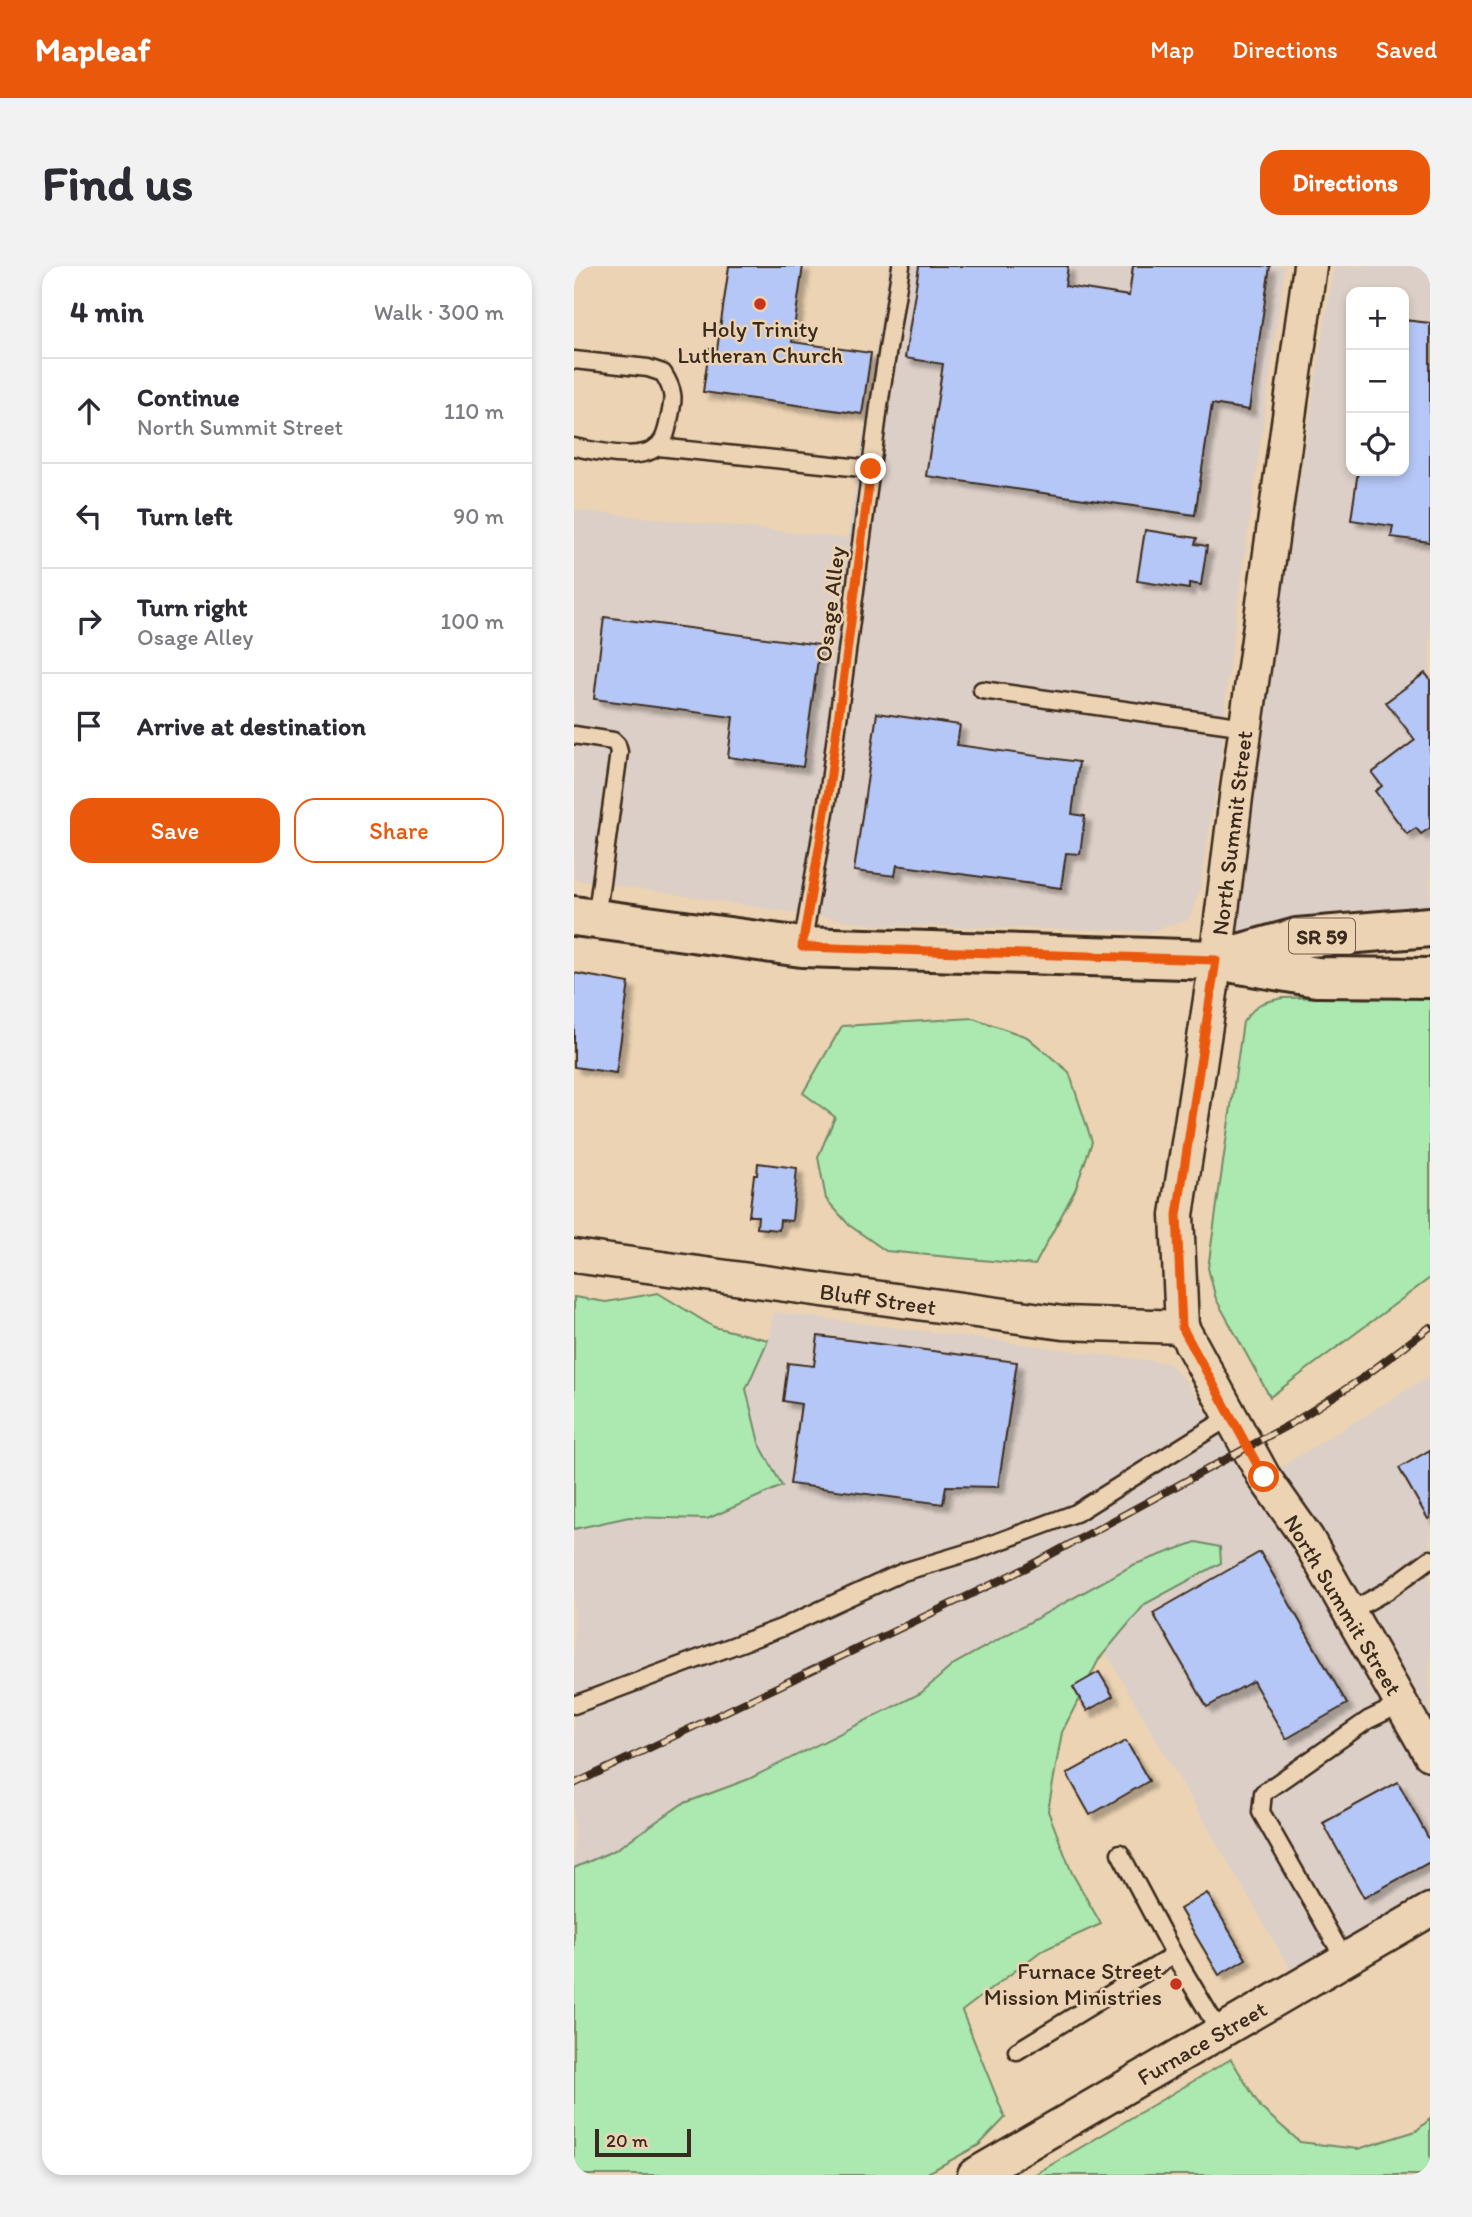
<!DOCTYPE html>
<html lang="en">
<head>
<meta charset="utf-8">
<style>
  body { margin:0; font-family:Itim,sans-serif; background:#f2f2f3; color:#2b2b33 }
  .controls { position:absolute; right:21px; top:21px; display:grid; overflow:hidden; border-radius:14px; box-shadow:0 4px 10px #0003 }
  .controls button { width:63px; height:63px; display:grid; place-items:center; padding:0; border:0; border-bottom:2px solid #e1e1e2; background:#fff; color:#2b2b33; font:35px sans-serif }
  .scale { position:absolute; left:21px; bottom:18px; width:96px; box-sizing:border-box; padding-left:7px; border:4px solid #3b2a1e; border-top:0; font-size:19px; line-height:24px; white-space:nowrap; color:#3b2a1e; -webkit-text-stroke:5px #ecd3b3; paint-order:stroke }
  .stop { position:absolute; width:21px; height:21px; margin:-16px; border:5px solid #ea580c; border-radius:50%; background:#fff }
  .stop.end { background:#ea580c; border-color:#fff; box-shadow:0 2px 7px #0008 }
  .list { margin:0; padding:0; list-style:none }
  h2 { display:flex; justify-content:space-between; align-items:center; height:91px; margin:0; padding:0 28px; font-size:30px }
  h2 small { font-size:23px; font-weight:400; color:#7c7c81 }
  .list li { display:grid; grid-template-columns:46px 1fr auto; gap:21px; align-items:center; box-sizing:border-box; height:105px; padding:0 28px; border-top:2px solid #e1e1e2 }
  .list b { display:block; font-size:26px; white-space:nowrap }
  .list p { margin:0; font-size:23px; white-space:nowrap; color:#7c7c81 }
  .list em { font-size:23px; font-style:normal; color:#7c7c81 }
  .actions { display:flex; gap:14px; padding:21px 28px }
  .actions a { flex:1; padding:16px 0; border:2px solid #ea580c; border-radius:21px; text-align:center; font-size:24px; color:#ea580c }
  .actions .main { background:#ea580c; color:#fff }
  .icon { flex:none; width:38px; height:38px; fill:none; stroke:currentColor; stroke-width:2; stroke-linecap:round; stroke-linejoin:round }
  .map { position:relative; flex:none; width:856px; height:1909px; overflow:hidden; border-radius:21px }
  header { display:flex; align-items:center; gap:42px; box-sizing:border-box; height:98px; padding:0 35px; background:#ea580c; color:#fff }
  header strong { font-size:33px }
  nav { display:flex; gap:38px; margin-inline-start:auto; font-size:24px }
  .intro { display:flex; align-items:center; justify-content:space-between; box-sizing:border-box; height:168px; padding:0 42px }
  h1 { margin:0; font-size:49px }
  .button { padding:18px 32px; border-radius:21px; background:#ea580c; color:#fff; font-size:24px; font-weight:700 }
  main { display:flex; gap:42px; padding:0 42px }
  aside { flex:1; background:#fff; border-radius:21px; box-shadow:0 4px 10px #0003 }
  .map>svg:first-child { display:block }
  .built { fill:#dccfc7; fill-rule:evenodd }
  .green { fill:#abe9b0; stroke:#738a67; stroke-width:2 }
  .building { fill:#b5c7f7; stroke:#3b2a1e; stroke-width:2; filter:url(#shadow) }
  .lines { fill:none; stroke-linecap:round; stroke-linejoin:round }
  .service-casing { stroke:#3b2a1e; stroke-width:21 }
  .minor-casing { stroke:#3b2a1e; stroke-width:37 }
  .primary-casing { stroke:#3b2a1e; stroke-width:44 }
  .service { stroke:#ecd3b3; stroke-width:16 }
  .minor { stroke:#ecd3b3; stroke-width:32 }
  .primary { stroke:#ecd3b3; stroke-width:38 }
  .rail-casing { stroke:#3b2a1e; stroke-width:8 }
  .rail { stroke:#ecd3b3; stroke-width:5; stroke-dasharray:16; stroke-linecap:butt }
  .route { stroke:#ea580c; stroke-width:9 }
  .poi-dot { fill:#c8321e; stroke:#ecd3b3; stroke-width:2.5 }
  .labels { text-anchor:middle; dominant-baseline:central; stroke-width:5; stroke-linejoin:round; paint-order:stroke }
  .shield { fill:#ecd3b3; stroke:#705d4b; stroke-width:2 }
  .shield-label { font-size:21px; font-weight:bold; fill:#3b2a1e }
  .poi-label { font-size:23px; fill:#3b2a1e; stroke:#ecd3b3 }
  .street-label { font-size:23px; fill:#3b2a1e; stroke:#ecd3b3 }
</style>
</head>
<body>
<header>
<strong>Mapleaf</strong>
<nav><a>Map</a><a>Directions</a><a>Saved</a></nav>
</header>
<div class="intro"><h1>Find us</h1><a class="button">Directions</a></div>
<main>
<aside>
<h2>4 min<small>Walk · 300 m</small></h2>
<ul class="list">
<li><svg class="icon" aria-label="ahead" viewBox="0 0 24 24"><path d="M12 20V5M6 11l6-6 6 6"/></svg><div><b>Continue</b><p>North Summit Street</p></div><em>110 m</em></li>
<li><svg class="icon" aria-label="left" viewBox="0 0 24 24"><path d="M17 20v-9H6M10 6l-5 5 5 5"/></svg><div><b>Turn left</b></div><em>90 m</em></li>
<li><svg class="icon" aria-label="right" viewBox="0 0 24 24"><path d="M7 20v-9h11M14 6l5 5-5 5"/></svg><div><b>Turn right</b><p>Osage Alley</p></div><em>100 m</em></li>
<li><svg class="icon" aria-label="arrive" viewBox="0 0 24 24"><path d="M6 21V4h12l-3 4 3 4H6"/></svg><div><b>Arrive at destination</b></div></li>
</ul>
<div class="actions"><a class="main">Save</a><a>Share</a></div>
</aside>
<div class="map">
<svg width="856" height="1909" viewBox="0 0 856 1909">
  <defs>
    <filter id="shadow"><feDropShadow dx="6" dy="6" stdDeviation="2" flood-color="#0004"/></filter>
  </defs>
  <rect width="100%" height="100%" fill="#ecd3b3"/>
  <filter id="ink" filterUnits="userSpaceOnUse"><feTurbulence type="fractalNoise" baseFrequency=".0143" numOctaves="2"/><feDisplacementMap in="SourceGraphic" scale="14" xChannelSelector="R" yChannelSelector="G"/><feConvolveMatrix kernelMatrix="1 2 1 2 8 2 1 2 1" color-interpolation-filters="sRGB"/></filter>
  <g filter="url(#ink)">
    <g class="built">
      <polygon points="315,0 711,0 651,433 649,481 626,622 615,654 577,665 301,659 0,613 0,244 273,272"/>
      <path d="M760 0H856V654L649 683ZM777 26H830V205H777Z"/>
      <polygon points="200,1046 594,1097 612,1115 691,1237 727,1274 856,1503 856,1636 722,1713 531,1385 571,1338 647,1297 559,1299 380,1398 347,1427 175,1513 108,1538 41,1584 0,1602 0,1263 55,1251 133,1253 208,1220 185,1177 172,1122 194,1074"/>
      <polygon points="856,1110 856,1488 690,1211"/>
    </g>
    <g class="green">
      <path d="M856 729V1012L696 1131 642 1033 634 1002 669 756C684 737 684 737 709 732Z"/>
      <polygon points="399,752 453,771 495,806 518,876 501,924 461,999 312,985 275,959 252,933 244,891 261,851 229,827 268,760"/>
      <polygon points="84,1027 140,1061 194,1074 172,1123 185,1177 208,1220 133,1253 55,1251 0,1263 0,1031 32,1036"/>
      <polygon points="622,1276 646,1281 647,1297 571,1338 525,1393 488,1466 474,1545 498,1607 527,1658 467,1685 388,1745 431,1852 405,1879 350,1909 0,1909 0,1602 41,1584 108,1538 175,1513 347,1427 380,1398 559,1299"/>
      <polygon points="657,1793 687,1842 726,1876 784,1883 842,1865 856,1853 856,1909 460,1909"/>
    </g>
    <g class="building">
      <polygon points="155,0 229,0 218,76 297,87 288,148 129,126 135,83 143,84"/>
      <polygon points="345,0 494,0 491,20 555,30 559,0 696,0 675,144 638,138 621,249 352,210 369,98 331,92"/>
      <polygon points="830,54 856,57 856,276 817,271 819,260 777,254 784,205 830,205"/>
      <polygon points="571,264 623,272 621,278 633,280 627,319 615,317 615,323 563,315"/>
      <polygon points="30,351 246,379 229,501 154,491 159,451 20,433"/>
      <polygon points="851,407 856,413 856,562 847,568 842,562 833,568 801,525 808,520 798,507 841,474 812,436"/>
      <polygon points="303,447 386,459 383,479 505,496 498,548 511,550 506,588 492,587 487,622 323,599 321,610 280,605"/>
      <polygon points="0,707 55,717 42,807 0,801"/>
      <polygon points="184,897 223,902 218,955 206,954 205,964 183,962 184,950 175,950 180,909 183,909"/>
      <polygon points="244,1070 443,1096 424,1221 372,1220 369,1238 216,1218 227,1138 209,1135 214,1097 240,1100"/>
      <polygon points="856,1184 856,1252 854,1253 825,1202"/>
      <polygon points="686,1286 773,1438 712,1473 679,1415 633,1441 579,1347"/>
      <polygon points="525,1406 539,1430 513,1445 499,1421"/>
      <polygon points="552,1475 575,1515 516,1549 493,1508"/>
      <polygon points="824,1516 856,1575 856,1596 790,1632 749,1557"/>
      <polygon points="633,1627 672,1693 645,1709 606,1643"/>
    </g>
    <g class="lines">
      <g class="service-casing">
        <g id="service">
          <path d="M0 94 74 102 89 107C101 126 100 133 95 154 93 163 92 172 85 179 68 197 22 185 0 181"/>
          <polyline points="84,181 297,203"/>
          <polyline points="408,424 672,461"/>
          <polyline points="0,469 39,475 43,479 45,486 22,653"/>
          <polyline points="228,681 255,523 306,133 327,0"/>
          <polyline points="775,1346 813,1325 856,1293"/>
          <polyline points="0,1439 207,1362 329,1306 402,1284 502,1247 657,1150"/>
          <polyline points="546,1587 600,1689 646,1766"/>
          <polyline points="771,1694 687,1546 689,1527 794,1454 827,1438"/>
          <polyline points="443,1785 600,1689"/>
        </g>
      </g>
      <g class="minor-casing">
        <g id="minor">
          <polyline points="736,0 662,531 642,694 603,949 608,1061 690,1211 733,1272 856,1488"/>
          <polyline points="0,990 489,1057 608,1061"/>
          <polyline points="400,1909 856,1644"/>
        </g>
      </g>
      <g class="primary-casing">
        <g id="primary">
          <polyline points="0,650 228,681 642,694 743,711 856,712"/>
          <polyline points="654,691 723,672 856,661"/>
        </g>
      </g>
      <use href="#service" class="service"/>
      <use href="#minor" class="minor"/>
      <use href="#primary" class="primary"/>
      <g class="rail-casing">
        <polyline id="rail" points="0,1518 452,1302 720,1156 787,1113 856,1061"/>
      </g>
      <use href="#rail" class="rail"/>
    </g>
  </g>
  <g class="lines" filter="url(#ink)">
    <polyline class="route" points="297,203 255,523 228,681 642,694 603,949 608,1061 690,1211"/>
  </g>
  <g class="poi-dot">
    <circle cx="186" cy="38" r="7"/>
    <circle cx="602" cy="1718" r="7"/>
  </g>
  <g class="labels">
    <rect class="shield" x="715" y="652.5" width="66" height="35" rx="5"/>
    <g class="shield-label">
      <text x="748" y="670">SR 59</text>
    </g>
    <g class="poi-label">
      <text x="186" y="63">Holy Trinity<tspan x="186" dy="26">Lutheran Church</tspan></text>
      <text x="588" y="1705" text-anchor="end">Furnace Street<tspan x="588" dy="26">Mission Ministries</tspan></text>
    </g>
    <g class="street-label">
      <text transform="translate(256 338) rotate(-83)">Osage Alley</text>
      <text transform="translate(658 567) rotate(-83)">North Summit Street</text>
      <text transform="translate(304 1033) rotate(8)">Bluff Street</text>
      <text transform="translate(769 1339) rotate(59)">North Summit Street</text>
      <text transform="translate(628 1777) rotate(-30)">Furnace Street</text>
    </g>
  </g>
</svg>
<div class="controls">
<button>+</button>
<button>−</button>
<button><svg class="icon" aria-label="locate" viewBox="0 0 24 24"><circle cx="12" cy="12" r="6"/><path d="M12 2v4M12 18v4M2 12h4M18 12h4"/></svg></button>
</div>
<div class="scale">20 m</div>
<div class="stop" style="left:690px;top:1211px"></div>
<div class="stop end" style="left:297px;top:203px"></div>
</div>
</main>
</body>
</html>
